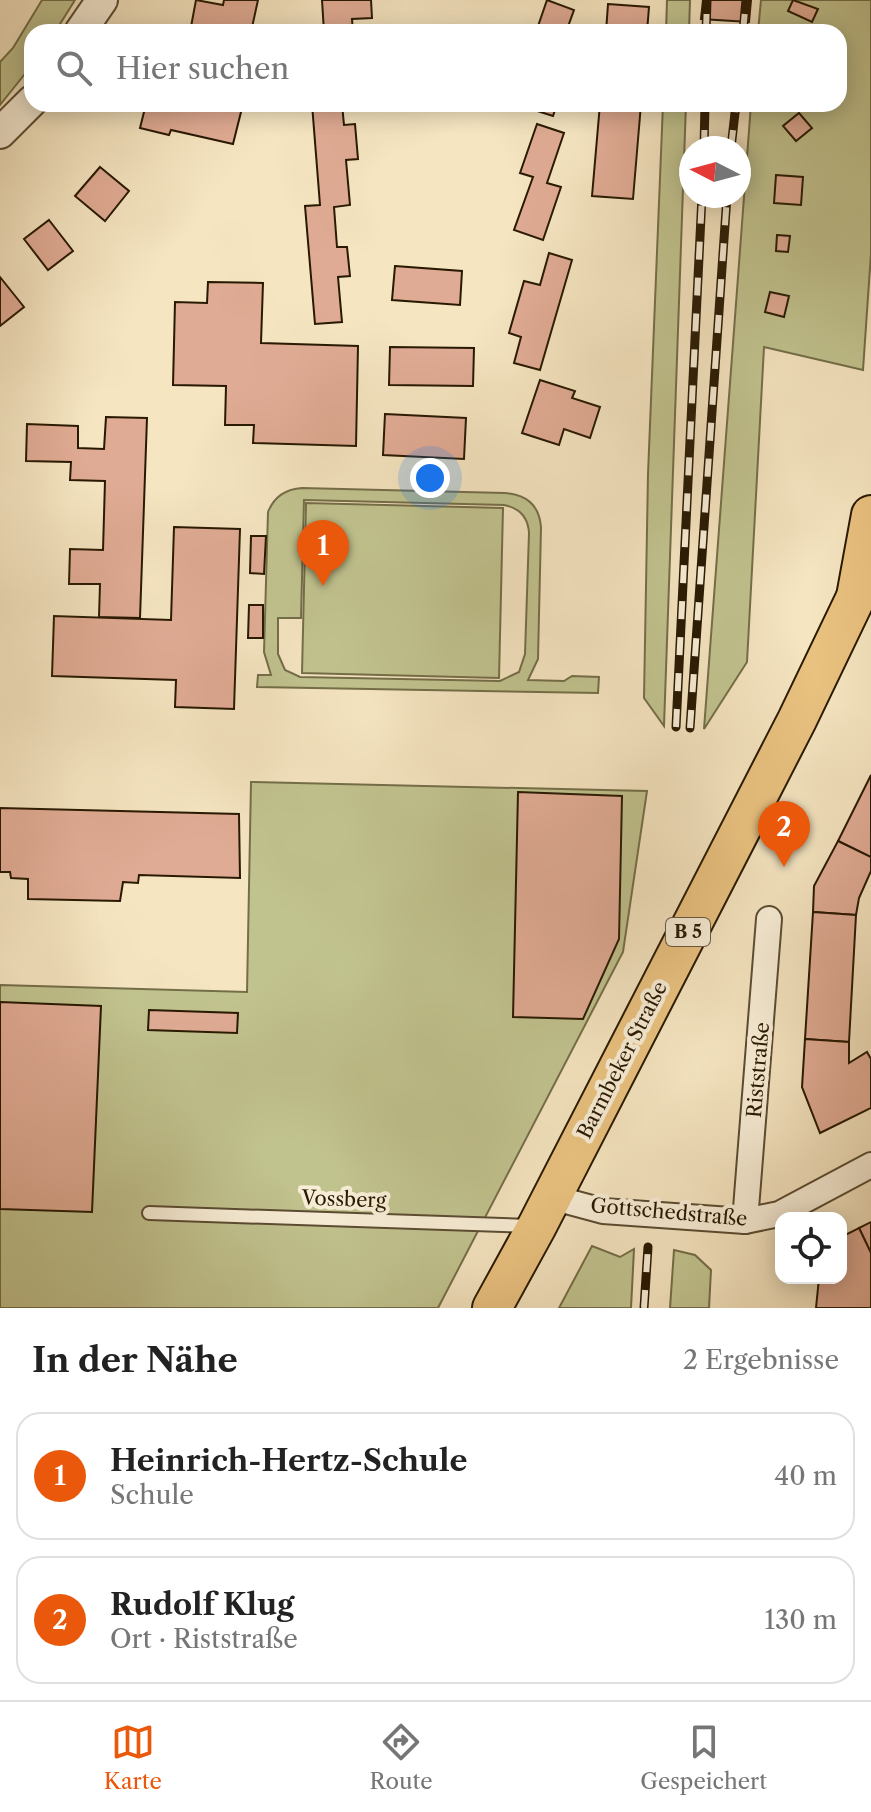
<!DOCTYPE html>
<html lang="de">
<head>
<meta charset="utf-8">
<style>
  body { margin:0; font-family:"Libre Caslon Text",serif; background:#f6f6f6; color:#222 }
  .controls { position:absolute; right:24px; bottom:24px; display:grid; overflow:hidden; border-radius:16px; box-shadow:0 4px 20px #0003 }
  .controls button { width:72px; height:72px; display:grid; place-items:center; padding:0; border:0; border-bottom:2px solid #e0e0e0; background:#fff; color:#222; font:40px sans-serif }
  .compass { position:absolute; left:679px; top:136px; width:72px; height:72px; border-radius:50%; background:#fff; box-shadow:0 4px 20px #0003; rotate:276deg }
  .you { position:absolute; left:430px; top:478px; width:28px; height:28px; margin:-20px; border:6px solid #fff; border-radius:50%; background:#1a73e8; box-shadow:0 0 0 12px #1a73e833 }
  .badge { display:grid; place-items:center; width:52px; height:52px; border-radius:50%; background:#ea580c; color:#fff; font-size:26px; font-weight:700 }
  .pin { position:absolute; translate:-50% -66px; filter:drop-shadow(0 2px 4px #0008) }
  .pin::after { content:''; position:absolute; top:42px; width:28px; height:24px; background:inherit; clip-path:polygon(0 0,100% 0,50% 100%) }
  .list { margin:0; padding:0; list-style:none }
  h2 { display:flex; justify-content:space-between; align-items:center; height:104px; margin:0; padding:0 32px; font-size:34px }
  h2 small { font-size:26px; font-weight:400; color:#767676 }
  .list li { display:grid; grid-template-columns:52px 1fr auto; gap:24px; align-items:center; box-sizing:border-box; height:128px; margin:0 16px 16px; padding:0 16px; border:2px solid #e0e0e0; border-radius:24px }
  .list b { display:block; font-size:30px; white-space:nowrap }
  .list p { margin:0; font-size:26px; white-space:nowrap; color:#767676 }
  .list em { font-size:26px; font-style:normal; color:#767676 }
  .icon { flex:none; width:44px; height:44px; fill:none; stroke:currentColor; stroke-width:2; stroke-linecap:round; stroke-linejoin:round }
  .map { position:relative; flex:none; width:871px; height:1308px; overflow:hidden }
  .search { position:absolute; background:#fff; box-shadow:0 4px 20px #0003; left:24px; right:24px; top:24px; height:88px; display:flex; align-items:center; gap:20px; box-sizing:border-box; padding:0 28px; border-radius:24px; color:#767676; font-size:30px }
  .sheet { height:392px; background:#fff }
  nav { display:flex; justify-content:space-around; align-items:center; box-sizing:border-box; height:112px; border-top:2px solid #e0e0e0; background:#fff; font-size:22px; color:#767676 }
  nav a { display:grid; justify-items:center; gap:4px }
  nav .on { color:#ea580c }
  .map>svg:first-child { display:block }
  .green { fill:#c1c38f; stroke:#746e48; stroke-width:2; fill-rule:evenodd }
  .building { fill:#e0ab94; stroke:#281902; stroke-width:2 }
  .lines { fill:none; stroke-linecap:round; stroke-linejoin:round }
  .service-casing { stroke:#5b4c32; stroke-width:16 }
  .minor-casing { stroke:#5b4c32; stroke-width:28 }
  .tertiary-casing { stroke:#5b4c32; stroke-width:34 }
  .primary-casing { stroke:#281902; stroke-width:42 }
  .service { stroke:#f8eed7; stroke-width:12 }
  .minor { stroke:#f8eed7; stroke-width:24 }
  .tertiary { stroke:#f8eed7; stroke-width:30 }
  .primary { stroke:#eac280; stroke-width:38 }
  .rail-casing { stroke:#281902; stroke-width:9 }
  .rail { stroke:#f8eed7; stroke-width:6; stroke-dasharray:18; stroke-linecap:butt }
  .labels { text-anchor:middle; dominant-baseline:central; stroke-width:8; stroke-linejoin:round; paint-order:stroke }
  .shield { fill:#f8eed7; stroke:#665942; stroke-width:2 }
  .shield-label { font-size:18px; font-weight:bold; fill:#281902 }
  .street-label { font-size:20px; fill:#281902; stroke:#f8eed7 }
</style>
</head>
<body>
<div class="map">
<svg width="871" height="1308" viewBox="0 0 871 1308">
  <rect width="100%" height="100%" fill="#f5e5c1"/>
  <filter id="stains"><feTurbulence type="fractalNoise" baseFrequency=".0025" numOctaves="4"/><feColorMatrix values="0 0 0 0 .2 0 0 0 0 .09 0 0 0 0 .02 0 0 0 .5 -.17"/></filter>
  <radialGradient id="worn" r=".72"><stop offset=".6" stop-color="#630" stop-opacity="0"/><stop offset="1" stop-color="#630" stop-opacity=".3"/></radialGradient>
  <g class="green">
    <polygon points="42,0 75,0 55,32 32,32 32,65 0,105 0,62 13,48"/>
    <polygon points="667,0 690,0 689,32 666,32"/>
    <polygon points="761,0 871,0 871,253 863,370 764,347 747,662 704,729 751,104 839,104 839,32 758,32"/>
    <polygon points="663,104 686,104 664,726 644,698 648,474"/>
    <path d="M302 488 505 493C526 495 539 504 541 527L538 659 528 680 564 681 572 676 599 677 598 693 257 687 258 675H271L264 652 268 512C274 497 286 489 302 488ZM304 500 504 505C520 508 528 517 529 533L525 654 519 672 500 681 300 677 285 670 278 654V618H301Z"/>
    <polygon points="306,503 503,508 499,678 302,673"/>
    <polygon points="251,782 647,791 623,952 438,1308 0,1308 0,985 247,992"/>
    <polygon points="592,1246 620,1257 634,1249 631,1308 559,1308"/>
    <polygon points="674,1250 695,1255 711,1270 709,1308 670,1308"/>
  </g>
  <g class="building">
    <polygon points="196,0 223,5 224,0 258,0 251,32 190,32"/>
    <polygon points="322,0 371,0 372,18 352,19 353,32 324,32"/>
    <polygon points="547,0 574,10 566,32 536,32"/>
    <polygon points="703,0 751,0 749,22 701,19"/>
    <polygon points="793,0 818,9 812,22 788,11"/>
    <polygon points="608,4 649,7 647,32 606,32"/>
    <polygon points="146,104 243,104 233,144 171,130 169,135 140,128"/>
    <polygon points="312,104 342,104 344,125 355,124 358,159 346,160 350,205 334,207 337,247 347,247 350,276 338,277 342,322 315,324 305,206 320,205"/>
    <polygon points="526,104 557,104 553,116 525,107"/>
    <polygon points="600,104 641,104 633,199 592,196"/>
    <polygon points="799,113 812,128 796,141 783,126"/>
    <polygon points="537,124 564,133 547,183 561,187 543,240 514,230 533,177 520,173"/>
    <polygon points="100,167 129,191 105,221 75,196"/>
    <polygon points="776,175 803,177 801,205 774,203"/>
    <polygon points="49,220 73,251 48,270 24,239"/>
    <polygon points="777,235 790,236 788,252 776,251"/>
    <polygon points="549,253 572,260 540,370 514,363 521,337 509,333 524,281 540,285"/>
    <polygon points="395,266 462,271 460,305 392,300"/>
    <polygon points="0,277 24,307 0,326"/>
    <polygon points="208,282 263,283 261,343 358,346 356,446 253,443 254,425 225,425 226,386 173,385 175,302 207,303"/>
    <polygon points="770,292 789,296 784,317 765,312"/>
    <polygon points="390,347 474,348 473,386 389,385"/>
    <polygon points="540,380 575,391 572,398 600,407 590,438 564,429 559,445 522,433"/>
    <polygon points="385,414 466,418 464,459 383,455"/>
    <polygon points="106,417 147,418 140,618 99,617 100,584 69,584 70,549 103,550 105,481 70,480 71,462 26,461 27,424 78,426 78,448 104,449"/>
    <polygon points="174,527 240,529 234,709 175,707 176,680 52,676 54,616 171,620"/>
    <polygon points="251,536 266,536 264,574 250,573"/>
    <polygon points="249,605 263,605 263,638 248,638"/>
    <polygon points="871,775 871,857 838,841"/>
    <polygon points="518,792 622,796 619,939 583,1019 513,1017"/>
    <polygon points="0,808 239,814 240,878 139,875 138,883 123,882 120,901 28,899 28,879 11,878 10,872 0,872"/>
    <polygon points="838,841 871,857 871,871 859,898 856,915 813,912 814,886"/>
    <polygon points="813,912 856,915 849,1042 805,1039"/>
    <polygon points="0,1002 101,1006 92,1212 0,1209"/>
    <polygon points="149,1010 238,1013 237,1033 148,1030"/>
    <polygon points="805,1039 849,1042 849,1063 867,1052 871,1059 871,1108 820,1133 802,1087"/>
    <polygon points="871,1222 871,1253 859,1228"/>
    <polygon points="859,1228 871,1253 871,1308 816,1308 819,1278 841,1278 841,1237"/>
  </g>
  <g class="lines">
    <g class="service-casing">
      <polyline id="service" points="149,1213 530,1226"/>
    </g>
    <g class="minor-casing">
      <g id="minor">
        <polyline points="551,1197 603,1211 745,1221 779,1214 871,1165"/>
        <polyline points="745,1221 769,919"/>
      </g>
    </g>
    <g class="tertiary-casing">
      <g id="tertiary">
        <polyline points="80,32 102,0"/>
        <polyline points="0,133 32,101"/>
      </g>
    </g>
    <g class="primary-casing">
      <g id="primary">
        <polyline points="856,597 871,515"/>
        <polyline points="492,1308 537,1226 797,720 856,597 871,578"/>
      </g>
    </g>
    <use href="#service" class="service"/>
    <use href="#minor" class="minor"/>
    <use href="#tertiary" class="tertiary"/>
    <use href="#primary" class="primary"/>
    <g class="rail-casing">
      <g id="rail">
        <polyline points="706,32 707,0"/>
        <polyline points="743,32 746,0"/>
        <polyline points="704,148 705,104"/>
        <polyline points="731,148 736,104"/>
        <polyline points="676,727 702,196"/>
        <polyline points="690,728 727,196"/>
        <polyline points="644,1308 648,1247"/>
      </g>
    </g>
    <use href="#rail" class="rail"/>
  </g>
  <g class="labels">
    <rect class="shield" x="666" y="918" width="44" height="28" rx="6"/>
    <g class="shield-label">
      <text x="688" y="932">B 5</text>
    </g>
    <g class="street-label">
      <text transform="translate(622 1060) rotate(-63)">Barmbeker Straße</text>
      <text transform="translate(758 1070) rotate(-85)">Riststraße</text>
      <text transform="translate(344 1199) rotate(2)">Vossberg</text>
      <text transform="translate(669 1212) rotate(5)">Gottschedstraße</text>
    </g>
  </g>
  <rect width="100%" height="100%" filter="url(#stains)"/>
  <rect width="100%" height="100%" fill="url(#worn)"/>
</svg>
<div class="controls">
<button><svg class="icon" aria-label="locate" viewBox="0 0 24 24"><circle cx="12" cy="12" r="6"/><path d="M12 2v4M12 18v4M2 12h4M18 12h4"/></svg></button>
</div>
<svg class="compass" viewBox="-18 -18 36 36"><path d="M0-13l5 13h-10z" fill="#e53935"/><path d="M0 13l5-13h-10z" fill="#767676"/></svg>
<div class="you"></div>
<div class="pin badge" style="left:323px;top:586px">1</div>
<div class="pin badge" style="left:784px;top:867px">2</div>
<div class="search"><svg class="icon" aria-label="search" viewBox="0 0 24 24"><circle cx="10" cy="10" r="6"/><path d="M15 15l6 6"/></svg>Hier suchen</div>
</div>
<section class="sheet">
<h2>In der Nähe<small>2 Ergebnisse</small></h2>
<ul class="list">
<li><span class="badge">1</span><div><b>Heinrich-Hertz-Schule</b><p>Schule</p></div><em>40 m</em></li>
<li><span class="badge">2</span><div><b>Rudolf Klug</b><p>Ort · Riststraße</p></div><em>130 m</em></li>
</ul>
</section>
<nav>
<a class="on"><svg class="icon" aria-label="map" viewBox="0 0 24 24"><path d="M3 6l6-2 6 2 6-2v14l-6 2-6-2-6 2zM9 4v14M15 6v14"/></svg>Karte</a>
<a><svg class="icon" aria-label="directions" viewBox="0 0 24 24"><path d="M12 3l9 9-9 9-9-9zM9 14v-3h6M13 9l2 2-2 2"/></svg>Route</a>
<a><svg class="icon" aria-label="saved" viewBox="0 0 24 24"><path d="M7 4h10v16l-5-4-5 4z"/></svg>Gespeichert</a>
</nav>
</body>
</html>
